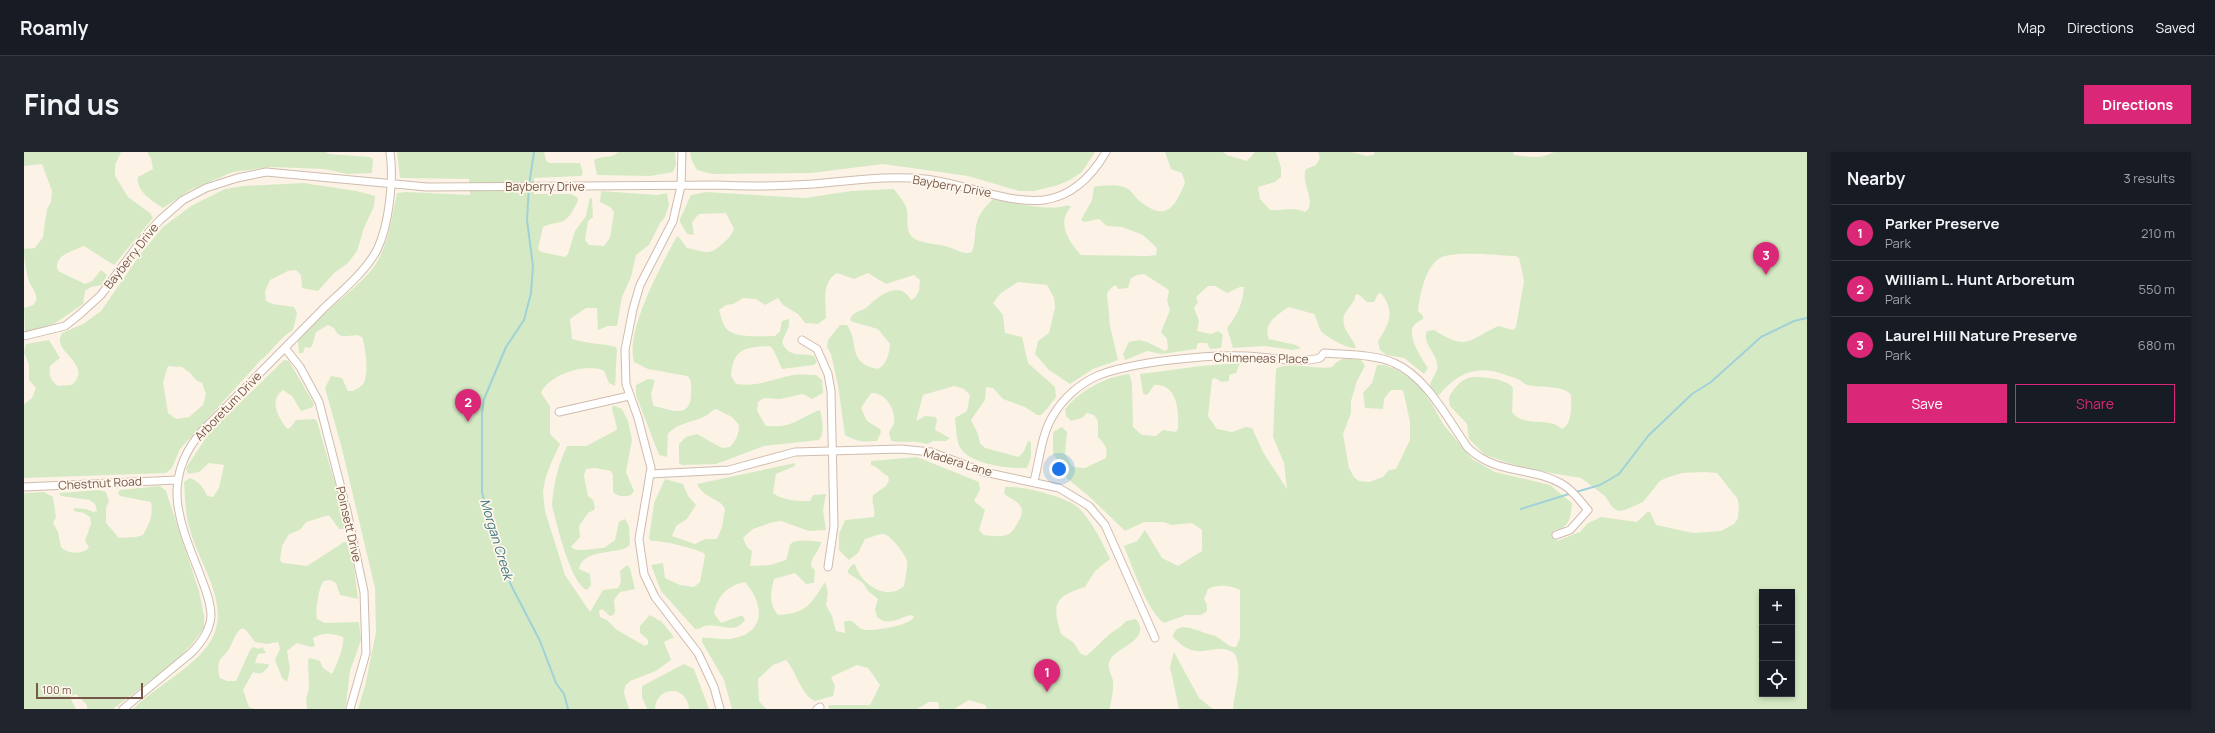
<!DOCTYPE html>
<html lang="en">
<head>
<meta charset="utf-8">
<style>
  body { margin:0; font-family:Manrope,sans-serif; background:#20242c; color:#f1f3f6 }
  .controls { position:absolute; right:12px; bottom:12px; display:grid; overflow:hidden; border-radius:0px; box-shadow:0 2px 6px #0003 }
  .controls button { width:36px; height:36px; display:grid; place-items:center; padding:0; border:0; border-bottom:1px solid #363941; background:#171b24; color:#f1f3f6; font:20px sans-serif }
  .scale { position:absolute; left:12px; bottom:10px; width:107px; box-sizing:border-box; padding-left:4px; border:2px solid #75584a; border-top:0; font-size:11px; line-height:14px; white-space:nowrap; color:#75584a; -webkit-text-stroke:3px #fff7ec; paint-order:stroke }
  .you { position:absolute; left:1035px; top:317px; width:14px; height:14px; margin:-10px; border:3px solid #fff; border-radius:50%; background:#1a73e8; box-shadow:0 0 0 6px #1a73e833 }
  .badge { display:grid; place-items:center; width:26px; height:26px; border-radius:50%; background:#db2777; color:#fff; font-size:13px; font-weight:700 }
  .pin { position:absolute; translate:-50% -33px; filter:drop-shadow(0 1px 2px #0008) }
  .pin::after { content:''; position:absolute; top:21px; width:14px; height:12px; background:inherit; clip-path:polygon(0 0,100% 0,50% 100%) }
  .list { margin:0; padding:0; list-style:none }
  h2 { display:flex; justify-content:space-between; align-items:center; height:52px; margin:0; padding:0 16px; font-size:17px }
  h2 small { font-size:13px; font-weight:400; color:#9ea1a6 }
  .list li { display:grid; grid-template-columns:26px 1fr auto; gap:12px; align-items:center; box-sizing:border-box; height:56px; padding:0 16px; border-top:1px solid #363941 }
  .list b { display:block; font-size:15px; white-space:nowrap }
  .list p { margin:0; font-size:13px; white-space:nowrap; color:#9ea1a6 }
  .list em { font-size:13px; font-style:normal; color:#9ea1a6 }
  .actions { display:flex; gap:8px; padding:12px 16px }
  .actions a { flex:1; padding:9px 0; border:1px solid #db2777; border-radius:0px; text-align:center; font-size:14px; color:#db2777 }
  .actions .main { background:#db2777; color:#fff }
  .icon { flex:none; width:22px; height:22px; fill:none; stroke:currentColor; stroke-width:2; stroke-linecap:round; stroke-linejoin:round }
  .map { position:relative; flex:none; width:1783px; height:557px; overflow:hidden; border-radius:0px }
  header { display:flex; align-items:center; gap:24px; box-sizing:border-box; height:56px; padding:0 20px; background:#171b24; border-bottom:1px solid #363941 }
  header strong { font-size:19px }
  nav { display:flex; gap:22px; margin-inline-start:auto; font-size:14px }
  .intro { display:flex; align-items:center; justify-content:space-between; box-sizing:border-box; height:96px; padding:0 24px }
  h1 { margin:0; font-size:28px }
  .button { padding:10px 18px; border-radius:0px; background:#db2777; color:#fff; font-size:14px; font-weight:700 }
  main { display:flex; gap:24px; padding:0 24px }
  aside { flex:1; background:#171b24; border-radius:0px; box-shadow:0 2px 6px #0003 }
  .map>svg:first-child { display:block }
  .green { fill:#d5eac4; fill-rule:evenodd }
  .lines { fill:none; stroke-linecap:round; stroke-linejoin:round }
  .stream { stroke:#a0d1d8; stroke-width:2 }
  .minor-casing { stroke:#d0bcae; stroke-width:9 }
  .minor { stroke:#fff; stroke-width:7 }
  .labels { text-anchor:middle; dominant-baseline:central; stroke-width:3.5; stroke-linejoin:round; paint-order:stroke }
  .street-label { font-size:12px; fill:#75584a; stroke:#fff7ec }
  .water-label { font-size:13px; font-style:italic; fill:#417982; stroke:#fff7ec }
</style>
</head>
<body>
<header>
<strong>Roamly</strong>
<nav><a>Map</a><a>Directions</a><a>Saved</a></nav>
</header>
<div class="intro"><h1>Find us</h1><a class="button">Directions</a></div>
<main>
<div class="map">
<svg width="1783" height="557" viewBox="0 0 1783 557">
  <rect width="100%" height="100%" fill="#fcf3e6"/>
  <g class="green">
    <path d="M0 0H97L91 13V24L104 45 126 61 129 66 90 113 60 94C50 99 28 103 34 119L61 132 68 129 77 118 83 123 78 133 67 135 61 139 59 152 30 172 1 180 0 156 9 153C18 144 6 136 4 126 2 117 0 107 0 97L11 96 19 85 23 57 27 50 28 39 18 12 0 14Z"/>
    <path d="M123 0H302L305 2 346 5 349 7 348 21 323 22 300 17 247 15 209 20 166 38 139 56C129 49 112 40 114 25L129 17 127 6Z"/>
    <path d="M373 0H520L522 8 525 11H556L559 21 557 24 510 26V42H547L554 46C554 51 551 54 549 58 540 75 533 68 519 75L514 97 517 100 541 105 544 102 551 79 562 64 566 45 568 47 569 65 564 69 561 88 565 93 580 94 586 86 590 60 586 55 576 50 577 39 633 43 643 41 645 53 641 65 636 71 625 93 612 103 607 125 598 145 593 174H584L574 178 573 156H562L546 167 548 187C564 192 577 191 592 195L593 198 591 234 585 231 580 219C563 210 524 223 517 241L526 254V282L536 292 527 311 521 328 519 340 521 359 541 423 566 460 579 438 594 436 597 430 596 419 603 413 606 416 611 437 596 440 590 448 591 460 589 463 586 464 578 457 575 459 576 465 583 468 593 478 621 494 624 492V488L616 481V474L626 463 638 470 650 485 640 490 647 508 632 519 606 529 601 534 600 541 605 557H334L341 534 352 480 351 436 318 297 301 236 307 224 318 226 324 239H329C332 237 337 235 339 232 345 224 342 195 338 185 327 179 318 192 310 176L304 173 292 180 288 194 285 196 281 195 279 201H275L274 189C294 163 323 145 345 121 364 100 367 68 373 41L383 40 446 43 445 27 376 26Z"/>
    <path d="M594 0H651L652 13 649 20 626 24 573 23 570 8C577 3 588 7 594 0Z"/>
    <polygon points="666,0 1071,0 1058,20 1046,28 1034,33 1010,39 995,39 944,24 859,12 787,21 688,22 673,18 667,7"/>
    <path d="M1141 0H1199L1203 3 1223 9 1231 0H1252L1257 15V25L1251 30 1234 35 1236 47 1246 58C1258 59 1270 54 1281 60 1294 52 1276 31 1282 17L1292 13 1296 6 1294 0H1328L1342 4 1349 3 1351 0H1489L1490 3C1504 5 1518 7 1530 0H1783V557H1209C1210 540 1220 517 1210 501 1189 487 1176 514 1149 485 1152 467 1174 479 1184 482 1187 483 1191 483 1193 485 1200 489 1204 495 1212 495L1216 486V438C1206 433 1194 432 1184 437L1180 447 1183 453V459L1177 463H1162L1140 471C1123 459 1108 414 1100 394L1113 389 1121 378 1138 406 1154 414 1178 399V378L1168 371 1147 373 1140 370H1120L1101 379 1068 347 1038 322 1036 312 1029 302V280L1038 275 1043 280 1041 302 1049 315 1061 316 1082 306C1084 297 1081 292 1074 285V269L1070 263 1063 261 1058 266 1047 269 1042 264 1041 257C1056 239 1080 225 1105 222L1108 231 1109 275 1118 283 1132 284 1139 278 1152 280 1154 277C1155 260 1154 231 1130 233L1124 242 1121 243 1119 241 1116 222 1177 214 1216 211 1212 221 1205 223V229L1198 230 1191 226 1188 227 1184 264 1193 277 1208 280 1222 275 1228 276 1239 300 1263 337 1260 311 1249 285 1252 217C1263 209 1293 218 1308 215 1317 204 1324 207 1337 208L1341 214 1333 229 1327 249V261L1319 282 1325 316 1330 325 1335 329 1345 330 1359 325 1365 318 1372 317 1386 288V270L1379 238H1367L1360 247 1359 257 1341 256 1339 241 1348 231 1353 213H1360L1371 217 1391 228 1408 252 1419 272 1448 307 1471 320 1526 333 1548 351C1547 364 1546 377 1530 378L1528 382 1533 389 1556 380 1564 371 1577 365 1613 370 1623 360H1626L1632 373 1669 381 1697 379 1710 372 1714 366 1715 353 1713 346 1693 321 1680 320 1658 321 1642 326 1636 329 1619 350 1601 358 1594 359 1588 355 1581 344 1557 326 1503 317 1461 303 1445 287 1443 272 1426 254 1425 246C1427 239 1437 228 1444 226 1454 223 1484 227 1489 236L1488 260C1499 276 1525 264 1538 277 1549 271 1547 253 1547 243 1540 233 1515 236 1504 233 1501 233 1499 230 1496 228 1494 227 1479 222 1476 221 1449 213 1432 223 1415 243H1411L1406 234C1407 225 1415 221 1413 211 1411 200 1398 191 1403 179L1410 178C1443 199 1443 189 1474 174L1489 178 1492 175 1500 129 1495 106 1492 104C1475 104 1425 97 1413 108 1400 120 1396 143 1394 159L1399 164V167C1397 168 1393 170 1391 172 1381 182 1398 207 1404 216L1400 222 1380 206 1362 203 1356 198 1354 189C1366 171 1371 159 1357 141L1354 142 1350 150H1343L1334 142 1331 143V147L1320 163C1317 180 1328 182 1332 196 1326 198 1300 184 1297 179 1294 174 1293 167 1290 162L1265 155C1254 162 1238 172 1245 187L1272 193 1277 196 1269 198 1240 194 1209 196 1203 176C1213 164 1219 151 1220 135H1216L1203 141 1191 134H1184L1172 145 1174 150 1170 156 1175 169 1173 179 1187 182 1194 179 1199 183 1197 196 1186 197 1183 191H1174L1172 197 1138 202 1123 199 1101 208 1099 202 1105 190 1115 188 1123 190 1141 199 1144 197 1143 187 1137 180 1146 158 1143 149 1145 138 1120 122 1113 123 1107 126 1104 136 1094 137 1092 133 1088 135 1083 141 1086 174 1094 208 1069 217 1046 232 1025 218 1011 202 1014 189 1025 181 1031 156 1030 146 1023 133 994 130 977 141 969 151 979 163 981 181 998 185 1004 211 1031 235 1032 245 1023 257 1017 263H1013L1001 255 979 247 969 236 962 235 961 248 947 268 954 282 956 291 961 296 995 305 1000 299 1004 289 1007 290V305L1003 316C984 317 940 312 934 291 932 283 932 274 931 266L943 259 946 243 940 237 930 234 899 243 892 269 901 264 911 265 913 268 911 278 926 286 922 289H909L903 292C891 288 880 291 867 289L865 281C866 277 870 274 870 270 872 257 861 240 847 241L837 256 843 269 856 277 857 280 853 289C840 290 833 290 821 283L814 234 807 202 803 195 804 188 816 173H823C836 191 822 211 854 217 863 212 865 202 866 192L854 177 829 170 826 168C828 159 837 160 843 155 855 144 875 127 887 148L891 146 895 139 896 128 890 123 862 132 844 121 830 127 813 121C797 130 802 151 802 166L794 172 781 171 774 162 759 153 754 146 741 153 732 147 719 146 709 152 702 153 695 158C697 164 698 171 702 176 709 187 740 184 751 184L756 179 758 169 765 167V174L758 190C765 207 778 200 790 204L793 210 790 213 758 217 750 199 746 194C722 195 709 196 707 224L712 232C735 235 748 227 769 223 776 222 785 223 792 223L798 228 799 241 788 247 779 242 756 247 740 246 734 250 733 259 742 274C770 276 772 267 796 258 798 267 801 281 795 288L740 294 692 312 658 313 655 311V292L662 285 673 282 698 296 706 295C712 288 715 282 715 273L708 265 692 257C687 258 686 262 681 264 669 271 654 270 644 282L643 305 635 303 612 243V233L624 227 631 228 627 242 629 253C633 256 634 254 638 256 657 262 668 261 667 238 667 233 668 227 663 224L624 217 610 210C601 179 637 114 652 86L654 84 663 96C680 99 685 105 698 92 704 87 707 84 710 77L702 61 675 62 668 70 670 83 663 82 656 70V67L667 43 682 40 781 46 827 39 870 37C873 42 880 49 882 55 886 65 879 80 891 87 902 92 914 92 925 95 933 98 940 103 948 100 952 90 950 80 953 70 955 61 963 53 970 46 989 51 1027 60 1044 53L1047 55C1032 71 1045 90 1057 103L1124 104 1132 103 1133 96 1119 83 1098 75 1083 74 1075 67 1060 70 1057 68 1068 48 1070 35C1079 33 1096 32 1104 37 1109 40 1112 47 1117 50 1142 70 1151 55 1161 31L1158 21 1147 17ZM1738 440H1768V542H1738Z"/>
    <path d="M280 31C303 35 329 37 351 44L350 54 340 76 333 99 324 111 310 121 294 139 278 136 277 123 272 118 264 119 246 128 241 139 242 149 249 152 270 155 273 161 269 178C256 185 248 200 236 209L156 297 148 316 142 321 0 326V252L8 246 12 236 5 228V213L0 200 2 192 25 188 36 206 26 214C25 223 26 228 34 234L48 233C67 215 38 203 36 190 35 187 37 184 38 181L59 172 77 159 118 100 139 75 167 54 201 37 219 34ZM144 214 158 215 166 221 172 228 178 231 182 242 179 253 165 265 152 267 144 261 139 230Z"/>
    <path d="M260 208 265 209 290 252 289 255 277 259 268 244 259 238C244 249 255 266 263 277L266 276 272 268 290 267 293 269 314 342 322 377H315L305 363 282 370 276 378 265 382 258 394 256 408 259 411 283 414 320 390 323 391 328 400 334 447 316 443 312 431 306 428 300 429C295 432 291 461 293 467L301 471 335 470 337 488 326 519 322 553 321 557H283L282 547 285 536 284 508 286 506 296 509 299 516 308 522C312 514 321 494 319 485 307 481 300 480 289 486L291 494 287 495 273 491 263 499 266 517 263 530 258 526 251 508 256 497 254 490 243 492 231 490 222 478 218 476C210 481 209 492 203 500 200 504 197 505 195 510 194 515 194 521 196 526L203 529H212L226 498 229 495 235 497 238 495 242 501 234 502 231 511 245 512 244 515C239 521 237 523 229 520L219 538 225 555 231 557H109C131 535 161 521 181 497 213 460 176 415 166 378 161 362 161 346 160 330L166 326C176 330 179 335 183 344L189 345 195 336 200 313 185 311 175 320 164 322 162 316 185 281Z"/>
    <path d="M589 253 598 257 604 269 608 288 602 320 610 339 607 343C601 345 594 345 589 340V323L587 319 571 316 562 317 560 324 564 344 569 348 571 355 570 358 564 361 555 374 556 385 547 395C552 401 571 396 580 396L591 388 595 370 601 367 605 374 606 392C601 404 559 394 555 417L566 422 567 433 563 438C546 431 533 372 528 354 529 333 534 313 543 294H562L591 279 593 276 588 257Z"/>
    <path d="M893 305 955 330 956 338 950 349 961 358 955 378 960 383C967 384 976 385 982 383 988 381 990 377 993 372 1004 354 995 351 980 342L981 335C997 333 1044 345 1055 356 1068 370 1078 389 1086 407L1071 419 1061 435C1030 445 1028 451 1037 482L1050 491 1056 501 1062 504C1071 497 1078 488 1087 481 1093 477 1097 475 1102 469L1112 467C1128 488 1094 494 1086 508 1082 516 1088 522 1089 529 1090 537 1087 549 1086 557H963L961 553 945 548 930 557H915L914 550H905L893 557H805L804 554 807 553H846L856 533 844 516 833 513 807 525 811 534 809 544 791 549C776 542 773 520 762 508L749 513 734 527 735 549 742 557H708L700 528 678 490V486C687 485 696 488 706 487 742 482 741 453 721 430 704 433 693 444 690 461L697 471 716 464H719L721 468C711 483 695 471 681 474 677 475 676 478 671 477L637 439 627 413 639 411 641 426 656 433 670 435 676 430 681 404 680 401C669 396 638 388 627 389L625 387 630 351 641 327 659 332 664 344 672 353 663 367 652 374 648 384 671 392 681 387H693L698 375 701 357C698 347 680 347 673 332L771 311V314L752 322 749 341C760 349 773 349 786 349L789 343 802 342 799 358 802 378 785 379 757 369 749 370 729 377 719 386 723 395 728 399 726 414 746 413 762 408C764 404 764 398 766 393 770 386 790 389 797 390 796 399 787 404 787 414L791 418 790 431 782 432 771 421 750 427C747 441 744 450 754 463 783 461 786 453 801 430L804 440 802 453 808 464 812 479 821 481 820 470C831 465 832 477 841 478 851 479 889 473 890 464L886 463C874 467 864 474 853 465L851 457 854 447 844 439 839 431 824 421V418L828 413 831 412C836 432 863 450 880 434 881 426 884 416 883 409 882 403 865 381 859 382 853 382 846 386 841 387L834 401 825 408 815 398V382L821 368 850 365C852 357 847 352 849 343L862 334 865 328 864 324C857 321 854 315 847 313V309Z"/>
    <path d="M136 334 142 339 175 439 180 464V476L168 492 151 510 89 557H63V553L52 542 46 545 52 557H0V341L20 340 29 345 32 365 29 371 34 380 37 395C43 402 60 403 65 395L61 389 67 372 66 365 60 361 50 359V356L62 357 70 360 73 359 71 352 66 348 37 344 35 341 75 338 82 340 85 349 82 356V371L95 386 112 385 119 383C126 370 129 364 127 350L96 344 94 341 96 338Z"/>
    <polygon points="1150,500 1175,546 1189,557 1155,557 1146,515"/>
    <path d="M660 512 670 517 685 557H665C663 532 632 534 631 557H623L618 545V534Z"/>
  </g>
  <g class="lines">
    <g class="stream">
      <polyline points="510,0 505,33 503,68 509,114 507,141 500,168 482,195 460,247 458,262 458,340 465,369 473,388 487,433 516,489 532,531 540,542 544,557"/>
      <polyline points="1552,340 1576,333 1595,322 1624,284 1668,242 1687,230 1737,185 1770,169 1783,166"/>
      <polyline points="1497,357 1548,341"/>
    </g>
    <g class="minor-casing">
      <g id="minor">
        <polyline points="658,0 657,34 649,69 616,133 609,157 601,198 602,232 614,266 627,316 615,387 620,422 631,445 674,501 690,535 696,557"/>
        <path d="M0 184 41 174 55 163 77 143 120 85 136 68 159 48 182 36 213 26 242 20 403 35 695 33C727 35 757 34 789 32 827 29 863 23 901 27 939 31 982 52 1020 48 1049 44 1068 24 1082 0"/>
        <polyline points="778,188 793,197 804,222 807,239 810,374 804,415"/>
        <polyline points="261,196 276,215 295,250 323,359 340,440 342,501 326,557"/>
        <polyline points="535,260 605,244"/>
        <polyline points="626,322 705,318 771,300 877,297 907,300 960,320 1035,336 1065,354 1081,373 1131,486"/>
        <path d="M1010 329C1016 307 1017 282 1030 262 1039 247 1055 232 1073 224 1106 210 1186 202 1223 204 1246 205 1273 212 1296 206L1300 201C1323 203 1350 202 1370 211 1402 224 1425 269 1444 296 1474 324 1507 314 1538 332 1549 338 1556 349 1564 358L1546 378 1532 383"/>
        <polyline points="0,335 153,328"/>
        <path d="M99 557 167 501C177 491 186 479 187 464 187 449 180 434 175 420 154 367 137 327 178 279 219 238 260 197 300 156 318 139 341 120 353 98 365 73 370 28 366 0"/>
        <polyline points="793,557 796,555"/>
      </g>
    </g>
    <use href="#minor" class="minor"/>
  </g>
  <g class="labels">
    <g class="street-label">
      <text x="521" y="34">Bayberry Drive</text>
      <text transform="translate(928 34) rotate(10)">Bayberry Drive</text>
      <text transform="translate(107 104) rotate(-52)">Bayberry Drive</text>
      <text transform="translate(1237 206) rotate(1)">Chimeneas Place</text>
      <text transform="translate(204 254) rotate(-46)">Arboretum Drive</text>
      <text transform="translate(934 310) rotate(17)">Madera Lane</text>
      <text transform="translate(76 331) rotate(-3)">Chestnut Road</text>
      <text transform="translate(325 372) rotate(77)">Poinsett Drive</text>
    </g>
    <g class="water-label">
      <text transform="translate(473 387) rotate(73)">Morgan Creek</text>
    </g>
  </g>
</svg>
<div class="controls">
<button>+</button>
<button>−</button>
<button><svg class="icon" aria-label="locate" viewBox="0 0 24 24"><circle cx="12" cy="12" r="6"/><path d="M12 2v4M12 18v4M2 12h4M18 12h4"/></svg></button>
</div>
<div class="scale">100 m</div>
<div class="you"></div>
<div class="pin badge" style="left:1023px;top:540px">1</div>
<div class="pin badge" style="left:444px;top:270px">2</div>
<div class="pin badge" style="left:1742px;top:123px">3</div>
</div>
<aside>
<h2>Nearby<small>3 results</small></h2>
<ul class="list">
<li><span class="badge">1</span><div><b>Parker Preserve</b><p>Park</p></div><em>210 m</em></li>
<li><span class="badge">2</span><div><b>William L. Hunt Arboretum</b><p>Park</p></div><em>550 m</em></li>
<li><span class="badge">3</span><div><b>Laurel Hill Nature Preserve</b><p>Park</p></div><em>680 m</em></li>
</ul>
<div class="actions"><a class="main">Save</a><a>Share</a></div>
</aside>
</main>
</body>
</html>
